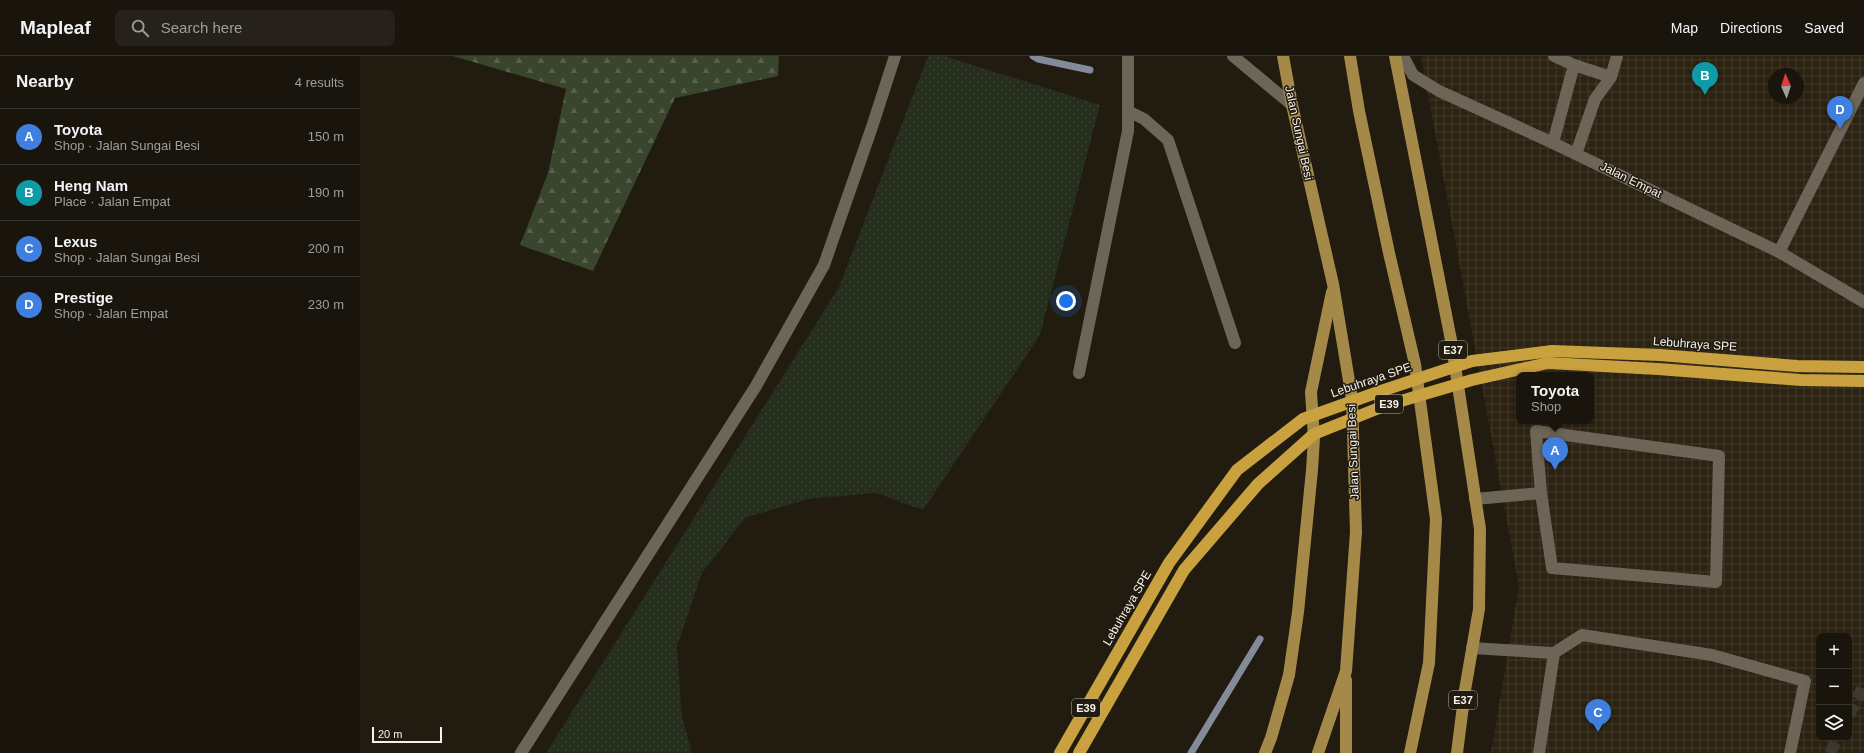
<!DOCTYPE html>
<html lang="en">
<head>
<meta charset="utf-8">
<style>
  body { margin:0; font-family:Arial,sans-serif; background:#26211a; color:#f1f3f6 }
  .controls { position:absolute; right:12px; bottom:12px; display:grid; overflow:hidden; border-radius:8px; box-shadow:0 4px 16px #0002 }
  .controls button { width:36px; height:36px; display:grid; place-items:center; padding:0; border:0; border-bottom:1px solid #37332d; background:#19140c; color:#f1f3f6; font:20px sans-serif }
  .compass { position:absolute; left:1408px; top:12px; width:36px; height:36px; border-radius:50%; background:#19140c; box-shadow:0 4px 16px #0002; rotate:357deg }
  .scale { position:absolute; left:12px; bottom:10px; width:70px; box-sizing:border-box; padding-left:4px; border:2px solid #f6f2ea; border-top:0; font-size:11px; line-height:14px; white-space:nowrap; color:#f6f2ea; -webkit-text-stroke:3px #211b10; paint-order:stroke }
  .you { position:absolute; left:706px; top:245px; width:14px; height:14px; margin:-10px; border:3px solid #fff; border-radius:50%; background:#1a73e8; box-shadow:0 0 0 6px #1a73e833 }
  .badge { display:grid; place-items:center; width:26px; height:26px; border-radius:50%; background:#55cec5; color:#fff; font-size:13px; font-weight:700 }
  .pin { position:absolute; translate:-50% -33px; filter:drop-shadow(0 1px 2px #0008) }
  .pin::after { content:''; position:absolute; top:21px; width:14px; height:12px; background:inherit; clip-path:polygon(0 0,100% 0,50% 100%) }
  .popup { position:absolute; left:1156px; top:316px; width:78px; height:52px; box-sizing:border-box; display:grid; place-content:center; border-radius:8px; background:#19140c; filter:drop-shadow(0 1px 3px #0005); font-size:13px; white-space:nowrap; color:#9f9e9d }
  .popup b { font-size:15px; color:#f1f3f6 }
  .popup::after { content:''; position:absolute; left:50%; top:100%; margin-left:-8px; border:8px solid transparent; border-top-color:#19140c }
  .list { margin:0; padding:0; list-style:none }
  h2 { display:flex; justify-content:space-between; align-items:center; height:52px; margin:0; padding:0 16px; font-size:17px }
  h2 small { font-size:13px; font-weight:400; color:#9f9e9d }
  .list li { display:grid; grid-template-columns:26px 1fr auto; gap:12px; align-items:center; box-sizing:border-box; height:56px; padding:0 16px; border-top:1px solid #37332d }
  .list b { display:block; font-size:15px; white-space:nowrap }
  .list p { margin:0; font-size:13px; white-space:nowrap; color:#9f9e9d }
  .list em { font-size:13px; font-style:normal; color:#9f9e9d }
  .icon { flex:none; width:22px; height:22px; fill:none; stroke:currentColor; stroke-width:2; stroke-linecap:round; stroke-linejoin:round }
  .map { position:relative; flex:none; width:1504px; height:697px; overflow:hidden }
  header { display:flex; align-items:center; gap:24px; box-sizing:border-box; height:56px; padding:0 20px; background:#19140c; border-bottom:1px solid #37332d }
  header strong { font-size:19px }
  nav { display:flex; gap:22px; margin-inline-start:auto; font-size:14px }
  .search { width:280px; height:36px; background:#26211a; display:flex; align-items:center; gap:10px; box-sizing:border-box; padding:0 14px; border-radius:8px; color:#9f9e9d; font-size:15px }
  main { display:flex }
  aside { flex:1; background:#19140c }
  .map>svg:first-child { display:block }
  .industrial { fill:url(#industrial-grid); fill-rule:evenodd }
  .grass { fill:url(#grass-dots) }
  .forest { fill:url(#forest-firs) }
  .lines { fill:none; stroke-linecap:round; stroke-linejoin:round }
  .stream { stroke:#838b9a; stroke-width:7 }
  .highway-tunnel { stroke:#413b31; stroke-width:12; stroke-dasharray:12 6; stroke-linecap:butt }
  .minor { stroke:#6c6558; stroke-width:12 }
  .major { stroke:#a48948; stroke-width:12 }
  .highway { stroke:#c9a13e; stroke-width:12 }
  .labels { text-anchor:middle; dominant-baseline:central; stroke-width:3; stroke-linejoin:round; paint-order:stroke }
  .shield { fill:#211b10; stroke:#b6b2a9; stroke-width:1 }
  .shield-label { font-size:11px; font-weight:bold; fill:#f6f2ea }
  .street-label { font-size:12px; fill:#f6f2ea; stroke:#211b10 }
</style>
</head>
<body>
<header>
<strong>Mapleaf</strong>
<div class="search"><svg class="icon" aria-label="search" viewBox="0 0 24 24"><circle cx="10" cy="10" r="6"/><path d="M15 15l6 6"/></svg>Search here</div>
<nav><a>Map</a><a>Directions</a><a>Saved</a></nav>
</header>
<main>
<aside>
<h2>Nearby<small>4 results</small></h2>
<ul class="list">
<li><span class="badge" style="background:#3f7fe0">A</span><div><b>Toyota</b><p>Shop · Jalan Sungai Besi</p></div><em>150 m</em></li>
<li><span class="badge" style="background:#0f9aa8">B</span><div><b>Heng Nam</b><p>Place · Jalan Empat</p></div><em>190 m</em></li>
<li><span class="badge" style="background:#3f7fe0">C</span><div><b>Lexus</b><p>Shop · Jalan Sungai Besi</p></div><em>200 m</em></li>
<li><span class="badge" style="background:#3f7fe0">D</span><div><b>Prestige</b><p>Shop · Jalan Empat</p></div><em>230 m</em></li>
</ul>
</aside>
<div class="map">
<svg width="1504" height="697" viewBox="0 0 1504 697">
  <defs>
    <pattern id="industrial-grid" width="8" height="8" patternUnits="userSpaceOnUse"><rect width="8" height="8" fill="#2c2312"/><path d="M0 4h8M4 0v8" fill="none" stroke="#413929"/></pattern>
    <pattern id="grass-dots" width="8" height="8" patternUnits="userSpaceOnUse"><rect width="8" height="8" fill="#252d1c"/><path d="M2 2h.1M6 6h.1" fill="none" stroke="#3a4232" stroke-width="1.8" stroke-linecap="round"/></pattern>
    <pattern id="forest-firs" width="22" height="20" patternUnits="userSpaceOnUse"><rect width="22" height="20" fill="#39452c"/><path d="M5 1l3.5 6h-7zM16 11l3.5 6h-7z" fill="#56604b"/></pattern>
  </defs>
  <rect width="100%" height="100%" fill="#211b10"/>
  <path class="industrial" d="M1061 0H1504V697H1131L1159 530ZM1414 18H1438V42H1414ZM1159 319H1231V365H1159ZM1459 580H1489V682H1459Z"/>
  <polygon class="grass" points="568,0 584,0 740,49 680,279 563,454 516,437 448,443 385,462 342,517 317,591 322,661 332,697 186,697 479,231"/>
  <polygon class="forest" points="93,0 419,0 418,20 315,42 233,215 160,189 188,117 206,33"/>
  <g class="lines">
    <g class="stream">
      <polyline points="673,0 678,3 730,14"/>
      <polyline points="831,697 900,583"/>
    </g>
    <g class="highway-tunnel">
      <polyline points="1489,659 1504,629"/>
      <polyline points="1470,697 1477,682"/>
    </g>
    <g class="minor">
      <polyline points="873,0 932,49"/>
      <polyline points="1043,0 1053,19 1079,35 1193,87 1419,196 1504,246"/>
      <polyline points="1194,0 1214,9 1251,21 1257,0"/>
      <polyline points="768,55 784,63 808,84 875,287"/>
      <polyline points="1193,87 1214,9"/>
      <polyline points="1216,98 1235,43 1251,21"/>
      <polyline points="1419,196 1504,27"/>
      <polyline points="719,317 768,75 768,0"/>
      <polygon points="1176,375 1359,400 1356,526 1192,512 1181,437"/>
      <polyline points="1115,443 1181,437"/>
      <polyline points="1112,592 1194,597 1222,579 1352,599 1445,625 1430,697"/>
      <polyline points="161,697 396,330 464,209 512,71 535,0"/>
      <polyline points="1179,697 1194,597"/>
    </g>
    <g class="major">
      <polyline points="923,0 932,49 973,228 992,343 996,476 986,615 958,697"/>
      <polyline points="990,0 999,55 1029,197 1055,308 1076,463 1069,607 1050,697"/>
      <polyline points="1035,0 1091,284 1120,473 1119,553 1105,634 1097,697"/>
      <polyline points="905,697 911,682 929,619 938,556 952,414 954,382 951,336 972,236"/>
      <polyline points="986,697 986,624"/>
    </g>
    <g class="highway">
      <polyline points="700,697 809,507 877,414 943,363 1021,335 1112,305 1192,295 1300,299 1437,310 1504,311"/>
      <polyline points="719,697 824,514 898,428 954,378 1024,350 1112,324 1188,307 1298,313 1441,324 1504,325"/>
    </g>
  </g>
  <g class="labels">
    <g class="shield">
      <rect x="1079" y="285" width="28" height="18" rx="3"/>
      <rect x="1015" y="339" width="28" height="18" rx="3"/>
      <rect x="1089" y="635" width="28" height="18" rx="3"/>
      <rect x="712" y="643" width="28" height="18" rx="3"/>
    </g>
    <g class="shield-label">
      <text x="1093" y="294">E37</text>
      <text x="1029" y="348">E39</text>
      <text x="1103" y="644">E37</text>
      <text x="726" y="652">E39</text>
    </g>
    <g class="street-label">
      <text transform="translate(939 77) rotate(78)">Jalan Sungai Besi</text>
      <text transform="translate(1271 124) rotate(26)">Jalan Empat</text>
      <text transform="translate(1335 288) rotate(4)">Lebuhraya SPE</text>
      <text transform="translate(1011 324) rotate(-19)">Lebuhraya SPE</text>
      <text transform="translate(993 396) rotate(-92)">Jalan Sungai Besi</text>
      <text transform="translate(767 552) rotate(-60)">Lebuhraya SPE</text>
    </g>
  </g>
</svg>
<div class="controls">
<button>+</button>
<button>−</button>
<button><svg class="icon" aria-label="layers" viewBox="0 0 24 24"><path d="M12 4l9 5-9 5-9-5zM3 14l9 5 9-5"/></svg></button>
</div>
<svg class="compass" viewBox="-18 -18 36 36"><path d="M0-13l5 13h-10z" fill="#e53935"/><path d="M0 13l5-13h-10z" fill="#9f9e9d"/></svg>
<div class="scale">20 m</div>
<div class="you"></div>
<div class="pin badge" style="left:1195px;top:414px;background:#3f7fe0">A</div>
<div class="popup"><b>Toyota</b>Shop</div>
<div class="pin badge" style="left:1345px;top:39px;background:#0f9aa8">B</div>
<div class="pin badge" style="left:1238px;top:676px;background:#3f7fe0">C</div>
<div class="pin badge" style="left:1480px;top:73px;background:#3f7fe0">D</div>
</div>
</main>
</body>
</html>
